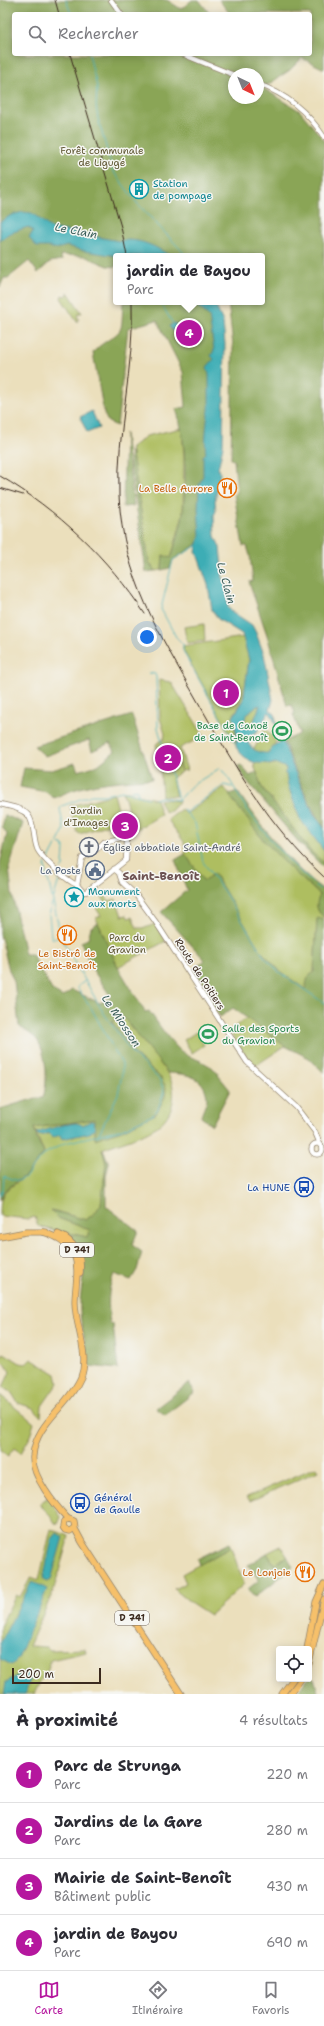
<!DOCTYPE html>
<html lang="fr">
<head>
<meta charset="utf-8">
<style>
  body { margin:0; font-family:"Shantell Sans",sans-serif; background:#f2f2f3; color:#2b2b33 }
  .controls { position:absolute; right:12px; bottom:12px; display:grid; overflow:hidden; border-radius:4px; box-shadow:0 2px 10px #0003 }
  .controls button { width:36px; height:36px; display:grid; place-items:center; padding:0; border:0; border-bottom:1px solid #e1e1e2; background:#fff; color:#2b2b33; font:20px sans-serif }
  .compass { position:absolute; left:228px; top:68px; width:36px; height:36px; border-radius:50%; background:#fff; box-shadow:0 2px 10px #0003; rotate:137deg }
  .scale { position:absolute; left:12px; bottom:10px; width:89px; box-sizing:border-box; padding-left:4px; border:2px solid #3b2a1e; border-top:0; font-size:11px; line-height:14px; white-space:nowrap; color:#3b2a1e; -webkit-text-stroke:3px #f6f6f2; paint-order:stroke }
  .you { position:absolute; left:147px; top:637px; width:14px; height:14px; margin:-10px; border:3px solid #fff; border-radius:50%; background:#1a73e8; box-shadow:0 0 0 6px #1a73e833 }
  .badge { display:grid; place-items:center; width:26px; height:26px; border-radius:50%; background:#b5179e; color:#fff; font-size:13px; font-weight:700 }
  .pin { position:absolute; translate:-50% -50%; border:2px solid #fff; box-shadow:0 1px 4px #0006 }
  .popup { position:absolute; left:113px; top:253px; width:152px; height:52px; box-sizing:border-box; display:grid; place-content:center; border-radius:4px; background:#fff; filter:drop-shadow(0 1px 3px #0005); font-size:13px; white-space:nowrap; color:#7c7c81 }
  .popup b { font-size:15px; color:#2b2b33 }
  .popup::after { content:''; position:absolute; left:50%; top:100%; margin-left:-8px; border:8px solid transparent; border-top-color:#fff }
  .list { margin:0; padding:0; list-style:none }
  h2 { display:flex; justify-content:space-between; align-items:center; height:52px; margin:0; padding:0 16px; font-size:17px }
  h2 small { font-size:13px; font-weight:400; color:#7c7c81 }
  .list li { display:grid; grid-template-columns:26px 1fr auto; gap:12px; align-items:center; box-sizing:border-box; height:56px; padding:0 16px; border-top:1px solid #e1e1e2 }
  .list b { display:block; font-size:15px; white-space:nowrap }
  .list p { margin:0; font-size:13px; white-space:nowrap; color:#7c7c81 }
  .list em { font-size:13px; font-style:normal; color:#7c7c81 }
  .icon { flex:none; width:22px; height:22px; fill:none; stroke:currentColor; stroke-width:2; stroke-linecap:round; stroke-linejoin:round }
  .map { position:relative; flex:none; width:324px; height:1694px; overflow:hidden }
  .search { position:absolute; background:#fff; box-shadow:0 2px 10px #0003; left:12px; right:12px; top:12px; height:44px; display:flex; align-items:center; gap:10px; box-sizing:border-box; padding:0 14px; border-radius:4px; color:#7c7c81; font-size:15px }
  .sheet { height:276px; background:#fff }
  nav { display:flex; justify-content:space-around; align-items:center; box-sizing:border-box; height:56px; border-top:1px solid #e1e1e2; background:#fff; font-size:11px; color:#7c7c81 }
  nav a { display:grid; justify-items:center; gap:2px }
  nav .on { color:#b5179e }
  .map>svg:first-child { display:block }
  .green { fill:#aebe60; stroke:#74743f }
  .forest { fill:#8aa556; stroke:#62683a; fill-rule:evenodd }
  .water { fill:#3cadb5; stroke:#3c6c6a; fill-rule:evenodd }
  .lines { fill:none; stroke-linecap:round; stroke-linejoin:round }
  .stream { stroke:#3cadb5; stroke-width:1 }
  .tertiary-casing { stroke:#93846d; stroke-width:6 }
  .primary-casing { stroke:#93846d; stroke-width:7 }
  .tertiary { stroke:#fff; stroke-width:4.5 }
  .primary { stroke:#f6c06b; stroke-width:5.5 }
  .rail { stroke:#3b2a1e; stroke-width:1 }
  .labels { text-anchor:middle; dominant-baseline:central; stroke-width:3; stroke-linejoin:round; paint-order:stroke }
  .shield { fill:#f6f6f2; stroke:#73675e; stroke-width:1 }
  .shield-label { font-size:9px; font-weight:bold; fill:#3b2a1e }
  .park-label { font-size:10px; fill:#5e5632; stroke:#f6f6f2 }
  .culture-label { font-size:10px; fill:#0d838f; stroke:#f6f6f2; text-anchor:start }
  .food-label { font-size:10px; fill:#c56008; stroke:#f6f6f2; text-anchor:end }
  .leisure-label { font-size:10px; fill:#27864d; stroke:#f6f6f2; text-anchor:end }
  .worship-label { font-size:10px; fill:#5b616d; stroke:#f6f6f2; text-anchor:start }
  .service-label { font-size:10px; fill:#4e5e75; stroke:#f6f6f2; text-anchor:end }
  .street-label { font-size:10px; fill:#3b2a1e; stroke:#f6f6f2 }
  .transit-label { font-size:10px; fill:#164399; stroke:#f6f6f2; text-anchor:end }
  .water-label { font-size:11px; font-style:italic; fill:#3b5e5a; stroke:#f6f6f2 }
  .quarter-label { font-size:12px; font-weight:bold; fill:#6c5151; stroke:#f6f6f2 }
</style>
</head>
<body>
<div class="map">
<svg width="324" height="1694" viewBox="0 0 324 1694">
  <rect width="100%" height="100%" fill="#f6f6f2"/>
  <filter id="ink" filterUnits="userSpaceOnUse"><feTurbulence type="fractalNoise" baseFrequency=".025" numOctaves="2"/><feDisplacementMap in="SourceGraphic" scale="8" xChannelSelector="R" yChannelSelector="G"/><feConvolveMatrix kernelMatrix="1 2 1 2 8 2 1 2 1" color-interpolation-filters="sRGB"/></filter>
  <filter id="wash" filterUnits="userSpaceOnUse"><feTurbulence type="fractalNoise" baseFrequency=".012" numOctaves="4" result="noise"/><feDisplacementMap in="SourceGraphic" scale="16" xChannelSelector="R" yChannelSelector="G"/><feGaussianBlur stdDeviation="0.9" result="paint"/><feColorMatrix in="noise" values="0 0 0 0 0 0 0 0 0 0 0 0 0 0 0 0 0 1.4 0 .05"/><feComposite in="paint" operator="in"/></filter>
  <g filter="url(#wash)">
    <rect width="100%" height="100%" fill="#ebdfbc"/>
    <g class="green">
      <polygon points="68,292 82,313 79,313 77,317 79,318 77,322 61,298 62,295 64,296 68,295"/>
      <polygon points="182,428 184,457 183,514 171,559 163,555 162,570 155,571 149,562 131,448 146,436"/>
      <polygon points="204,624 205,641 187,643 184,627"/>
      <polygon points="244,637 249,660 243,701 234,714 236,745 183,650 183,646"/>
      <polygon points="159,680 171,682 204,736 180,748 187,770 181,771 175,749 181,772 172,777 176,796 162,796 160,766 156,744 164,739 165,734 160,718"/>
      <path d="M260 705 251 729 246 727 243 723C246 715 252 707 260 705Z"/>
      <polygon points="265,729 270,733 276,742 267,754 257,752 254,749"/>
      <path d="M265 762 269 765 279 763 286 768C288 783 292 802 300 817 306 829 320 838 324 851 324 854 324 860 324 863L311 852 261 786 254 765 255 763Z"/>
      <path d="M224 787C252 828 284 863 321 896 315 904 316 911 324 917V920L317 919 314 972 305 990 282 973 260 950 214 874 204 881 185 854 184 842 168 820 181 809 186 814Z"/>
      <polygon points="127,791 133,794 156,799 161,815 132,832 126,818 126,809 128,809 123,792"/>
      <polygon points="114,794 121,820 80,834 77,832 70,806"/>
      <polygon points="164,799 179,801 179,802 171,811 166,812 164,811 159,800"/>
      <polygon points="105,894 108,901 116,899 122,916 127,915 128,918 132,917 137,928 145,928 155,924 166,941 118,967 96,918 101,916 96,908 105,902 102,896"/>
      <path d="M123 1017C137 1036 154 1053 167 1073 179 1090 174 1116 156 1127 140 1137 120 1142 102 1149L106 1163 101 1205 95 1213 86 1220 52 1210 58 1218 90 1230 87 1237 38 1226 35 1217 28 1219 0 1216C0 1184 8 1193 26 1175 33 1168 38 1160 44 1153L34 1128 96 1119 95 1138 161 1078 134 1054 112 1021Z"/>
      <polygon points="247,1018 285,1046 255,1066 248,1059 229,1031"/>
      <polygon points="196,1032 204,1045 192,1053 184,1040"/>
      <polygon points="4,1353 20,1363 26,1364 31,1359 56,1374 58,1383 42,1406 41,1417 33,1408 18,1403 11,1392 3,1387 10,1372 6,1365 0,1359"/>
      <polygon points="0,1395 34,1423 29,1439 21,1453 14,1448 8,1456 0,1450"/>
      <polygon points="316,1467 318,1471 250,1501 247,1497"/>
      <polygon points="48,1497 61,1517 58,1524 55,1523 51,1516 39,1504"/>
      <polygon points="51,1529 69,1536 53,1592 29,1646 47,1647 50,1650 85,1649 86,1652 51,1660 45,1677 43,1676 34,1694 0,1694 0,1626 16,1595 20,1597 31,1577 39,1580"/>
      <polygon points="281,1546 287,1556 274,1564 267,1553"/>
      <polygon points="231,1547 244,1584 210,1615 190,1602 174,1589 186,1583 182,1574"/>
    </g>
    <g class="forest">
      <path d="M0 0H167L181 9 192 0H199L210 14H14V54H310V14H230L219 0H324V69L302 58 290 70 263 88 300 111 324 140V720L321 721 324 739V828C306 801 296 771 284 741L300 734 293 714 295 713 292 705 287 706 267 635 249 582 253 581 250 556 247 546H243L234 494 237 493 234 460 231 459 233 346 228 302H262V256H116V267L108 266 84 256 60 255 62 260 50 262 38 273 29 261 8 278H4L0 287ZM234 74H258V98H234Z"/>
      <path d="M123 302H208L216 334 205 539 173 560 170 568 162 570 163 555 171 558C175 544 181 528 183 513 186 479 187 442 176 409L186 407 183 372 157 320 128 328 117 426 108 422 104 414 93 353C100 342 118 337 121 328 123 320 122 310 123 302Z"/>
      <polygon points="125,433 134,506 123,507"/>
      <polygon points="131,448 149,562 155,571 146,572 130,463"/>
      <path d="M132 715 152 779C116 781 87 782 54 798L46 792 20 787 24 768 52 770 75 763 78 771 98 765 115 751 110 743 92 751 89 740 45 756 34 746Z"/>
      <polygon points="241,765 250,776 257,772 261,786 310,851 324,863 324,868 302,846 278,818 246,780 238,766"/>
      <path d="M237 791C259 822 292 869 324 890V917C316 911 315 904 320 895L291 869 263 840 229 795Z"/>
      <path d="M5 815 23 823 9 868 12 893 25 954H32L52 990 62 997 72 990 100 1003 111 997 91 967 81 942 88 939 91 927 98 923 118 967 145 1012 149 1011C159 1024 176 1053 193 1058 203 1061 210 1066 219 1073L218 1075 230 1090 212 1125 201 1117C202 1111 207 1103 207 1098 205 1075 185 1074 168 1073L123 1017 112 1021 134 1054 161 1078 166 1087 165 1097 156 1114 122 1130 95 1139V1119L34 1128 37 1139 44 1153 26 1175 4 1191 0 1200V1109L36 1098H43C48 1082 47 1054 37 1040 33 1035 24 1030 19 1026L14 981 9 970 0 934V863L7 834 2 827Z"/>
      <polygon points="185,854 204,881 214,873 260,950 282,973 305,989 308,977 314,972 317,919 318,918 324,920 324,1073 309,1058 285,1046 233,1008 220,1017 191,972 205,960 161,912 187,890 175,860"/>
      <path d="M102 1149H103L109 1164 106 1175V1206L138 1231 132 1245 142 1252 137 1270 131 1280 114 1274C107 1291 108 1305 110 1324H113L118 1369 88 1366C88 1348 81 1330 80 1312 78 1285 96 1252 67 1236 59 1231 49 1230 41 1227L87 1237 90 1230 58 1218 51 1210 86 1220 95 1213 101 1204 106 1164Z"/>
      <polygon points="189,1383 195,1392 165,1415 156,1408"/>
      <polygon points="229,1543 231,1547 199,1565 197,1559"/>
      <polygon points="267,1553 274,1564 287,1556 293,1567 255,1597 248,1589 259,1580 248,1565"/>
      <polygon points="309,1676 314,1678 318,1692 315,1694 296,1694 307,1679 309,1679"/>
    </g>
    <g class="water">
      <path d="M23 212 32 213 51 228 119 241C137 237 156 246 170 256H117L85 251 67 246 56 249 49 247H37L29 238 33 231 28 227 8 234 0 241V222L11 215Z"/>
      <path d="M192 302H214L223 322 225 344 223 446 218 469 220 473 215 501 216 511 214 515 215 536 220 547 223 578 226 582 228 607 231 611 252 625 256 633 264 654 273 700 270 710 275 714 277 727 300 784 314 814 324 828V851L300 819 288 786 286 774 284 773 286 771V768L275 763 269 765C265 762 263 764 257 763 249 762 240 754 236 747L237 736 233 717 243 701 249 660 242 634 218 619 212 610 208 585 196 551 200 536 198 509 199 485 203 476V456L206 453C204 448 207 414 209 411V375L207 367 214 359 211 356 214 350 209 316ZM260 705 251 728 246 727 243 723C246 715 252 707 260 705ZM269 712C275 719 278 732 278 742H281L276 744 268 753C258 754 248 748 247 738L257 732Z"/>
      <path d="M175 323C180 332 188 335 194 343L190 346H184L169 326Z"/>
      <polygon points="92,411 99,428 87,433 80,417"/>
      <polygon points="91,1121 94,1122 95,1129 90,1133 62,1139 60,1135 52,1138 49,1133 40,1136 36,1133 63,1125 76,1123 83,1125"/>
      <polygon points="57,1533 63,1537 51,1580 47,1582 43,1579 44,1574 52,1539"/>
      <polygon points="32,1581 47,1589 18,1659 12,1665 0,1659 0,1643"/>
      <polygon points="24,1672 32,1675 25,1694 4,1694 6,1682"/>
    </g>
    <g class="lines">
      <g class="stream">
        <polyline points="66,0 71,14"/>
        <polyline points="89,54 97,87 96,106 98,119 113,171 137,203 183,252 185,256"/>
        <polyline points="162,305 173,324"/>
        <polyline points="198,545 173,560 161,609 176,637 183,644 183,650 185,655 236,745"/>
        <polyline points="149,673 155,674 156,677 158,728 178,799"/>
        <polyline points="127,791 137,789 138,795"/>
        <polyline points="155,799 162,797 178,800"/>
        <path d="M178 800 191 786 220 768C231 779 238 796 247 809 268 838 293 867 320 889"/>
        <polyline points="183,809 195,823 203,862 225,893 263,955 279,972 324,1003"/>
        <polyline points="186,812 224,785 232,787"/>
        <polyline points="57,843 64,846 63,867 61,869"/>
        <polyline points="49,859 64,830 60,809 62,806 91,795 104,795 122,791 148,798"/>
        <polyline points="53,900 59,880 59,874"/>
        <polyline points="52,903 49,915 51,936 53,939 60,937"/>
        <polyline points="85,981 77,987 90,1006 122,1064 122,1074 118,1094 98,1136"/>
        <polyline points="0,1196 3,1189 4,1176 18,1181 26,1177 31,1169 46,1153 65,1143 122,1129 153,1115 158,1109 164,1092 160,1080 132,1053 103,1012 58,932 58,923 45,866 46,863"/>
      </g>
    </g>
  </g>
  <g filter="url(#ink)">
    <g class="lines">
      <g class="tertiary-casing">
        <g id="tertiary">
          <polyline points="111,0 121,14"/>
          <polyline points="182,54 234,75"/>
          <path d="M258 84C286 94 308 112 324 137"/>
          <path d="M0 804C9 806 22 808 28 815 35 823 33 838 37 848 40 857 67 881 77 885"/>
          <polygon points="125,837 127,840 126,860 86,892 83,892 77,885 82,858 96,850 104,842"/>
          <polyline points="114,869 119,873 122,882 136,895 155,921 247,1062 296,1107 315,1132 320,1144"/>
          <circle cx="317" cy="1149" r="5.5"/>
        </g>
      </g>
      <g class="primary-casing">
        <g id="primary">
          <path d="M43 1232C55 1236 67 1241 74 1254 80 1269 75 1287 75 1302 75 1326 90 1354 81 1377 69 1406 35 1423 33 1456 31 1476 55 1505 68 1519"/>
          <path d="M58 1234C75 1241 82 1255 80 1273"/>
          <polyline points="0,1237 26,1232 46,1232"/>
          <polyline points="74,1528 70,1531 65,1530 63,1527 64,1521 69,1519 74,1521 75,1529 82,1542 181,1694"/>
          <polyline points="307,1649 316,1602 324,1584"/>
          <polyline points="309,1664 324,1599"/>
          <polyline points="282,1694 293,1679"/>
          <polyline points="290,1694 301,1679"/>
        </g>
      </g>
      <use href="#tertiary" class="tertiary"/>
      <use href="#primary" class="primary"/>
      <g class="rail">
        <polyline points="55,0 59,14"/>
        <polyline points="70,54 121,227 127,256"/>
        <path d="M132 302C135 367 116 431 119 496 123 577 159 633 198 702 235 767 269 826 324 877"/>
        <path d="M0 476C58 510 108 558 145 614"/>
        <polyline points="0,488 23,495"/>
      </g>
    </g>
  </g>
  <defs>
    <g id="building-ring" transform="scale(1)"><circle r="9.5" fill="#f6f6f2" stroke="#0f9aa8" stroke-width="1.5"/><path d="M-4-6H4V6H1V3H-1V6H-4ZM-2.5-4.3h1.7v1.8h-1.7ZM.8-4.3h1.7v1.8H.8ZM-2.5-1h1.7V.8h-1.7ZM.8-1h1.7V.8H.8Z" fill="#0f9aa8"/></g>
    <g id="restaurant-ring" transform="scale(1)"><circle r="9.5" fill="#f6f6f2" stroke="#e8710a" stroke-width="1.5"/><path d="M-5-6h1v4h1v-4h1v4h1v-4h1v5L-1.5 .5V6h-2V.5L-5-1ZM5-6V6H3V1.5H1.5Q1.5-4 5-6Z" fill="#e8710a"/></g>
    <g id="stadium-ring" transform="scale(1)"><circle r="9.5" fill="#f6f6f2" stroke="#2e9e5b" stroke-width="1.5"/><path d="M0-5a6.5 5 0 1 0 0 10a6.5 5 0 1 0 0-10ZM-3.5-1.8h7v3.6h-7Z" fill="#2e9e5b"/></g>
    <g id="church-ring" transform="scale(1)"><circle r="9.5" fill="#f6f6f2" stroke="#6b7280" stroke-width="1.5"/><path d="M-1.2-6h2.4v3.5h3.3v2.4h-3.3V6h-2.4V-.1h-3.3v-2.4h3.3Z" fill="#6b7280"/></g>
    <g id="civic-ring" transform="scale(1)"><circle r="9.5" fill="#f6f6f2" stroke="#5c6f8a" stroke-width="1.5"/><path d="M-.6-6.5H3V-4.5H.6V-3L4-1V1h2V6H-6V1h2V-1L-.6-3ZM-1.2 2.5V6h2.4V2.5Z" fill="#5c6f8a"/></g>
    <g id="sight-ring" transform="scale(1)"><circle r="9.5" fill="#f6f6f2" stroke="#0f9aa8" stroke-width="1.5"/><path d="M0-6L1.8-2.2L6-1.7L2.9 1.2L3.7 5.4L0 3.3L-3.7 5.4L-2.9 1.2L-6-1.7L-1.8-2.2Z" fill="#0f9aa8"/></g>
    <g id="bus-ring" transform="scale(1)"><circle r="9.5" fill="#f6f6f2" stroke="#1a4fb4" stroke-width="1.5"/><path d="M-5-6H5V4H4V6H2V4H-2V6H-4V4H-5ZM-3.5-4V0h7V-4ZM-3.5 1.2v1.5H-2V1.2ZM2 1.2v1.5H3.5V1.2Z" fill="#1a4fb4"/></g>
  </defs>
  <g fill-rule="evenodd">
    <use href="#building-ring" x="139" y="189"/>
    <use href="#restaurant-ring" x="227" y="488"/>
    <use href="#stadium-ring" x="282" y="731"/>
    <use href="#church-ring" x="89" y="847"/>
    <use href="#civic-ring" x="95" y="870"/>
    <use href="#sight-ring" x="74" y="897"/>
    <use href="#restaurant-ring" x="67" y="935"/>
    <use href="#stadium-ring" x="208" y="1034"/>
    <use href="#bus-ring" x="304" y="1187"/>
    <use href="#bus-ring" x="80" y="1503"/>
    <use href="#restaurant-ring" x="305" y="1572"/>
  </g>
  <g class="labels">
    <g class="shield">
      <rect x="60" y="1243" width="34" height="14" rx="3"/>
      <rect x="115" y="1611" width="34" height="14" rx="3"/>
    </g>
    <g class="shield-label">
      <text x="77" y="1250">D 741</text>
      <text x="132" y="1618">D 741</text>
    </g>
    <g class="park-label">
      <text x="102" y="150">Forêt communale<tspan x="102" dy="12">de Ligugé</tspan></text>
      <text x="86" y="810">Jardin<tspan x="86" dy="12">d'Images</tspan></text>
      <text x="127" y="937">Parc du<tspan x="127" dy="12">Gravion</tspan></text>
    </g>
    <g class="culture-label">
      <text x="153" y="183">Station<tspan x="153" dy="12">de pompage</tspan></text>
      <text x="88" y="891">Monument<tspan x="88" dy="12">aux morts</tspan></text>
    </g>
    <g class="food-label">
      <text x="213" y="488">La Belle Aurore</text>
      <text x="67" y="953" text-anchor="middle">Le Bistrô de<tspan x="67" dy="12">Saint-Benoît</tspan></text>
      <text x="291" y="1572">Le Lonjoie</text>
    </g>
    <g class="leisure-label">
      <text x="268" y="725">Base de Canoë<tspan x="268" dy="12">de Saint-Benoît</tspan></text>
      <text x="222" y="1028" text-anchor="start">Salle des Sports<tspan x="222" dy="12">du Gravion</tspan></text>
    </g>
    <g class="worship-label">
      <text x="103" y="847">Église abbatiale Saint-André</text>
    </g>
    <g class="service-label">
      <text x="81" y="870">La Poste</text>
    </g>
    <g class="street-label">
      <text transform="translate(200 974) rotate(57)">Route de Poitiers</text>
    </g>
    <g class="transit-label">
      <text x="290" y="1187">La HUNE</text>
      <text x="94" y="1497" text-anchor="start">Général<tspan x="94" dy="12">de Gaulle</tspan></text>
    </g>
    <g class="water-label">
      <text transform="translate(76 231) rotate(11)">Le Clain</text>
      <text transform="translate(226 583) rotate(75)">Le Clain</text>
      <text transform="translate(121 1021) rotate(56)">Le Miosson</text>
    </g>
    <g class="quarter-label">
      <text x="161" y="876">Saint-Benoît</text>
    </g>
  </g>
</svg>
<div class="controls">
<button><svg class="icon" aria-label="locate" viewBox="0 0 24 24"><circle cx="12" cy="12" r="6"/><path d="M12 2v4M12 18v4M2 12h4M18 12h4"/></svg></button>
</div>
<svg class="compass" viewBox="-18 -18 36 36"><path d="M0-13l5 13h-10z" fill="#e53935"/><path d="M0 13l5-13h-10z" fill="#7c7c81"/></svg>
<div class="scale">200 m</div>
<div class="you"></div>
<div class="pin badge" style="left:226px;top:693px">1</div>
<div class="pin badge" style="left:168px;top:758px">2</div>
<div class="pin badge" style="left:125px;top:826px">3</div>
<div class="pin badge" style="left:189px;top:333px">4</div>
<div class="popup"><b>jardin de Bayou</b>Parc</div>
<div class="search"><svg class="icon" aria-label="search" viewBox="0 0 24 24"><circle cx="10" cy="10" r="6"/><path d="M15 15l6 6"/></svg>Rechercher</div>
</div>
<section class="sheet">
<h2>À proximité<small>4 résultats</small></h2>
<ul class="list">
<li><span class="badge">1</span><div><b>Parc de Strunga</b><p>Parc</p></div><em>220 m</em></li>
<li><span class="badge">2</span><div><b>Jardins de la Gare</b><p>Parc</p></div><em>280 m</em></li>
<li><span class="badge">3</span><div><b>Mairie de Saint-Benoît</b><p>Bâtiment public</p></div><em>430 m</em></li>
<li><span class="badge">4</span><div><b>jardin de Bayou</b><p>Parc</p></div><em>690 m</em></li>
</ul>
</section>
<nav>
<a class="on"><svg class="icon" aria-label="map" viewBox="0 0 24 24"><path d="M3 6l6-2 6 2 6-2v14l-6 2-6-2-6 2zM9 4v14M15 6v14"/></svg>Carte</a>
<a><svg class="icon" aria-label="directions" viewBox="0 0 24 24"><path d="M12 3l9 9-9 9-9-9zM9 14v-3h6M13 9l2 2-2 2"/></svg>Itinéraire</a>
<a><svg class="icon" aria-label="saved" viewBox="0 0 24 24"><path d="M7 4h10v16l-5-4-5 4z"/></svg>Favoris</a>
</nav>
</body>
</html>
